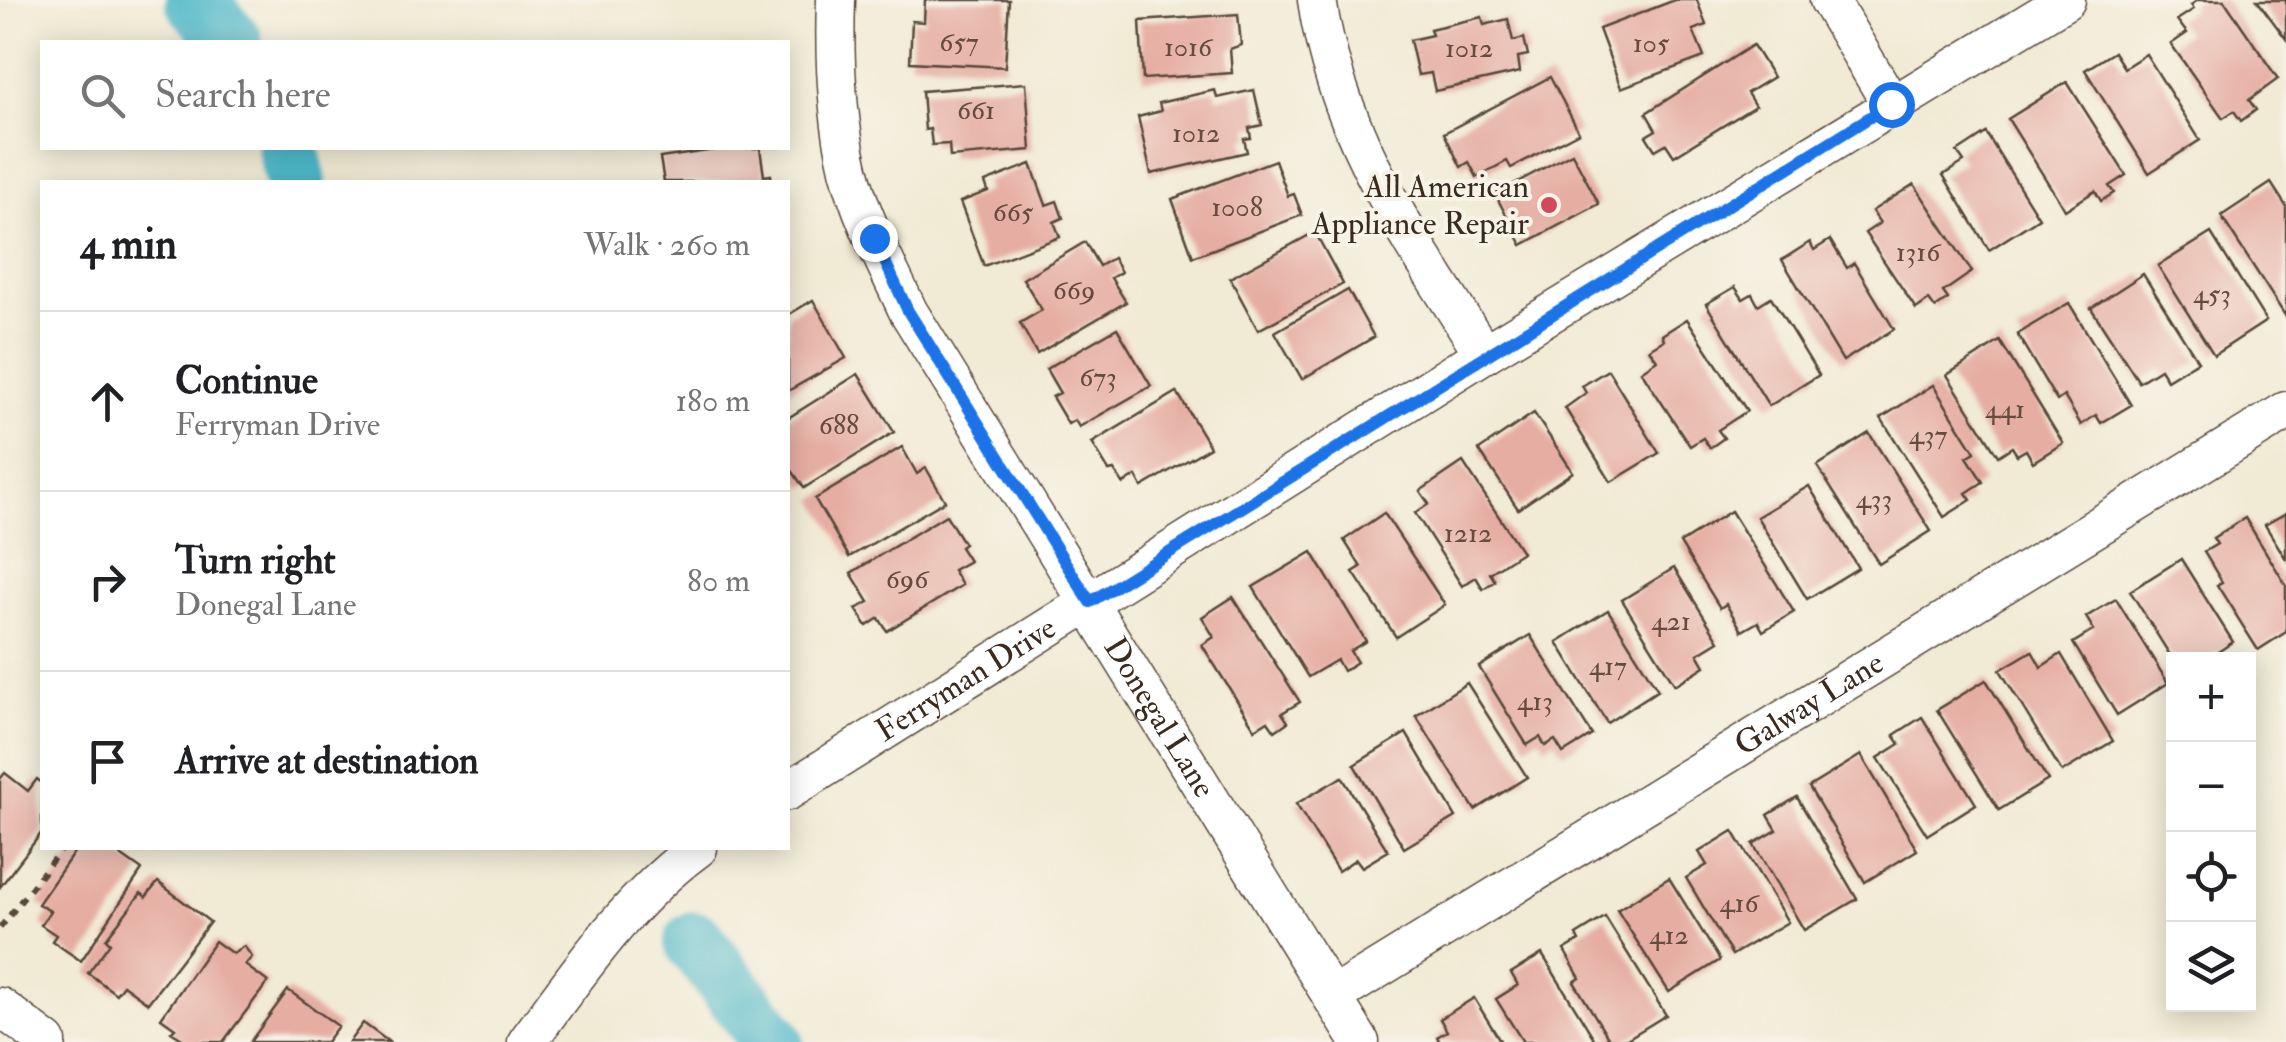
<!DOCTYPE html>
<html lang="en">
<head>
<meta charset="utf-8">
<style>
  body { margin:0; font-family:"IM FELL Double Pica",serif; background:#f2f2f2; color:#202124 }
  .controls { position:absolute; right:30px; bottom:30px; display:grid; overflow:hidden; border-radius:0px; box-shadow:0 5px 25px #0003 }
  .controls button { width:90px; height:90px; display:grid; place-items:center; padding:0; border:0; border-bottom:2px solid #e0e0e0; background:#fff; color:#202124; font:50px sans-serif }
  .stop { position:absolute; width:30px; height:30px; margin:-22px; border:8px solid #1a73e8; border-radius:50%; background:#fff }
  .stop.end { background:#1a73e8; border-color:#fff; box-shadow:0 2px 10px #0008 }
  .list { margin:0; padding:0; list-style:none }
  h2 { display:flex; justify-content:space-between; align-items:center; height:130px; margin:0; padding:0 40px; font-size:42px }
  h2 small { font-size:32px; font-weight:400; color:#757577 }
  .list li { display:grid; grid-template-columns:65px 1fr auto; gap:30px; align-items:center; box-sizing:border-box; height:180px; padding:0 40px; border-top:2px solid #e0e0e0 }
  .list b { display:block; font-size:38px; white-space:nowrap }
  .list p { margin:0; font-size:32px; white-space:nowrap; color:#757577 }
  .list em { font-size:32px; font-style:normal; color:#757577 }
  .icon { flex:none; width:55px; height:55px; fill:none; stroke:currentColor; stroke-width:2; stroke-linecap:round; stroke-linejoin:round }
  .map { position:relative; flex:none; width:2286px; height:1042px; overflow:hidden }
  .search { position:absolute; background:#fff; box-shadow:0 5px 25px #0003; left:40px; top:40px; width:750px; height:110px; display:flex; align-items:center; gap:25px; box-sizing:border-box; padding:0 35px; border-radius:0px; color:#757577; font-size:38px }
  .panel { position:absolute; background:#fff; box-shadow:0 5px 25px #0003; left:40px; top:180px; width:750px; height:670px; border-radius:0px }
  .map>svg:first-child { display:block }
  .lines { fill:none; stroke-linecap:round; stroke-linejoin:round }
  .river { stroke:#4db8c9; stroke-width:62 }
  .building { fill:#e6aea3 }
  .minor-casing { stroke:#564739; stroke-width:41 }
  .path { stroke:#564739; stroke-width:6; stroke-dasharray:8 8; stroke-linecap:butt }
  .minor { stroke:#fff; stroke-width:38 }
  .route { stroke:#1a73e8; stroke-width:12 }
  .poi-dot { fill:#d1495b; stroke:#f7f3e8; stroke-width:4 }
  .labels { text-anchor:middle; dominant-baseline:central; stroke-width:8; stroke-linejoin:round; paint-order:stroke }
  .number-label { font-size:28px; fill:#664b3f }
  .poi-label { font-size:32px; fill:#3b2a1e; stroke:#f7f3e8; text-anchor:end }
  .street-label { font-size:32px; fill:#3b2a1e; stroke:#f7f3e8 }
</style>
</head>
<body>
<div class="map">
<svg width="2286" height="1042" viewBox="0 0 2286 1042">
  <rect width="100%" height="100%" fill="#f7f3e8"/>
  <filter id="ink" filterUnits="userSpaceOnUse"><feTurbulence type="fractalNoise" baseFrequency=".01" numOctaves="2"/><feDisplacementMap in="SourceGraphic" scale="20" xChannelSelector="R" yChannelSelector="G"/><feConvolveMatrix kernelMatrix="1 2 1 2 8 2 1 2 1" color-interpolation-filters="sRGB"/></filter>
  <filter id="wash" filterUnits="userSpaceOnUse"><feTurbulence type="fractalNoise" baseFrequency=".0048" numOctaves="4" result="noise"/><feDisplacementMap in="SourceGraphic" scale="40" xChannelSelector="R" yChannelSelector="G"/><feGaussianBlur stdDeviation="2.25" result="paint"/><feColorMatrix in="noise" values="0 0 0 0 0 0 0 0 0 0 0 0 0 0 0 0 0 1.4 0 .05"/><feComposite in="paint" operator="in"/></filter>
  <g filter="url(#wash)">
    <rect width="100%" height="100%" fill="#f1ead4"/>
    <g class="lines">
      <g class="river">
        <polyline points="196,0 232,42"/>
        <polyline points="288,148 296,182"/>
        <polyline points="695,942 773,1042"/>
      </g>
    </g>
    <g id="blocks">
      <g class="building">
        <polygon points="925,0 1009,0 1005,67 910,62 912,21 924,22"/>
        <polygon points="1675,0 1697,0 1706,25 1693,30 1704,57 1621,88 1599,29"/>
        <polygon points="2198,0 2224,0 2278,79 2249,100 2256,110 2241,121 2234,111 2223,118 2171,44 2187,33 2177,20 2194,9 2191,5"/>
        <polygon points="2257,0 2286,0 2286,39"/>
        <polygon points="1238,14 1241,45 1230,49 1232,73 1143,79 1140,21"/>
        <polygon points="1482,17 1484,25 1508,19 1513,41 1524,38 1528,55 1518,57 1520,72 1435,91 1431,73 1418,75 1410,40 1432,35 1430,29"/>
        <polygon points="1753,45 1773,77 1747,93 1755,106 1674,156 1666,144 1655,150 1646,136 1656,130 1646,113"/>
        <polygon points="2114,52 2124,68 2146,54 2200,140 2149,173 2085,70"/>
        <polygon points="1550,77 1579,132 1511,168 1507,161 1477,177 1469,162 1461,167 1444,133"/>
        <polygon points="2067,82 2126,175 2109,186 2114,193 2101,201 2095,191 2065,210 2008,119"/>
        <polygon points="1026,83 1031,150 950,157 949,144 932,145 930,129 925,130 922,91"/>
        <polygon points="1215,90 1217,98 1254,90 1262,125 1249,128 1251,138 1244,139 1247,152 1151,174 1138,117 1161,111 1159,103"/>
        <polygon points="1986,133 2039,218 1989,250 1943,175 1964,162 1957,152"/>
        <polygon points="728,148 760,148 764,176 771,175 772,182 664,182 660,158"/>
        <polygon points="1572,153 1599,204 1522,245 1495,194"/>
        <polygon points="1275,160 1288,196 1294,194 1302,215 1193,257 1172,199"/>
        <polygon points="1031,164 1046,205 1057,201 1063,218 1054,222 1060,237 984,266 960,202 988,191 985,182"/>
        <polygon points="2271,183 2286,206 2286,317 2221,216"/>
        <polygon points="1914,184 1972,272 1943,292 1948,299 1935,308 1929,300 1916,309 1865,233 1880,223 1872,211"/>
        <polygon points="1315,232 1343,284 1258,330 1230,278"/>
        <polygon points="2211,233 2266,321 2214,355 2158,266"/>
        <polygon points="1830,240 1847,268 1854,263 1894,329 1843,361 1782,260 1810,242 1814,250"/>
        <polygon points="1085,242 1099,266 1113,258 1121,272 1111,278 1126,302 1037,354 1020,323 1042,310 1023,279"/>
        <polygon points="2143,274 2198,361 2167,380 2160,369 2139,382 2091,308"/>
        <polygon points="1735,287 1743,299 1752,294 1758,305 1771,297 1819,375 1769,406 1706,304"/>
        <polygon points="1348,290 1374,337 1302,379 1275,332"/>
        <polygon points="813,300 846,358 788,391 788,315"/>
        <polygon points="2069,303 2131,405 2101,423 2096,415 2081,425 2064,396 2057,401 2017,334"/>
        <polygon points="1687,319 1747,411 1718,430 1724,438 1710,448 1703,438 1690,446 1641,371 1657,360 1649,349 1664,340 1662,335"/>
        <polygon points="1117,328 1151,386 1079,427 1075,420 1068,424 1052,397 1060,393 1046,369"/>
        <polygon points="2000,341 2063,443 2033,462 2026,450 2017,455 2012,447 1998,456 1947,375"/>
        <polygon points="1608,370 1659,453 1611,482 1565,408 1586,393 1582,386"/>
        <polygon points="858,374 894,432 804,488 793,472 788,475 788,418"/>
        <polygon points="1933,385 1975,452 1967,457 1983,482 1966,493 1971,500 1944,517 1881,418"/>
        <polygon points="1177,392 1210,447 1142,487 1136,476 1123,484 1114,470 1109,471 1092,443"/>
        <polygon points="1534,413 1573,472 1518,509 1479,450"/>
        <polygon points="1869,433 1931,531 1879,564 1817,466"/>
        <polygon points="902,447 917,474 926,468 945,501 849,557 815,499"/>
        <polygon points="1463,462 1522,552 1490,573 1495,581 1483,589 1476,577 1462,586 1415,513 1429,504 1420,491"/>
        <polygon points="1809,486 1858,568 1807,599 1757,517"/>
        <polygon points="1731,511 1794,612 1763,631 1758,622 1742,631 1726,604 1720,608 1680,543"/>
        <polygon points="1384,513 1445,605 1396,637 1353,572 1361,567 1344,540"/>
        <polygon points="2286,513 2286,559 2265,525"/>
        <polygon points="946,515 964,544 960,547 969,561 953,570 962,585 887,631 879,618 867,626 856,609 869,602 851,573"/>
        <polygon points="2245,518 2286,585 2286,632 2258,650 2217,585 2222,582 2204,552 2217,544 2213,538"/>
        <polygon points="1312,552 1366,641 1350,651 1357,662 1343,671 1337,660 1308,677 1253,587"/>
        <polygon points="2181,559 2233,642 2206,660 2173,660 2130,591"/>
        <polygon points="1674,568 1719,641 1698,654 1705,666 1675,685 1622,600"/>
        <polygon points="1233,597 1300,702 1282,713 1288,722 1275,731 1268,721 1255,729 1202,645 1214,637 1202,617"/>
        <polygon points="2116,599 2168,683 2117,715 2073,643 2094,630 2086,617"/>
        <polygon points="1608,610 1658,690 1607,723 1557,642"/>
        <polygon points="1530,635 1592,735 1563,753 1555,740 1545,746 1540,737 1527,745 1479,667"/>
        <polygon points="2032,651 2041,667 2061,654 2113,741 2062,772 2000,670"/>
        <polygon points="1986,680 2048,780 1999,810 1937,710"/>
        <polygon points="1467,683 1527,777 1475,810 1416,716"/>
        <polygon points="1922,717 1976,804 1927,835 1878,758 1900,744 1894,735"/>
        <polygon points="1406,733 1456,817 1404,848 1354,765"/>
        <polygon points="1861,755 1917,850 1865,882 1809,787"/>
        <polygon points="5,773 28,791 37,779 42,783 42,832 0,887 0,779"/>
        <polygon points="1342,777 1388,851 1362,867 1356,859 1338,871 1296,804"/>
        <polygon points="1797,797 1857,899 1804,930 1753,844 1777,830 1768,815"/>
        <polygon points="1733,831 1788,922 1732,955 1686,878 1707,865 1699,852"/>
        <polygon points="77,848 117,848 115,851 142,870 81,961 52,941 56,935 41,925 50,911 38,904"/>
        <polygon points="1669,878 1720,960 1669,992 1617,910"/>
        <polygon points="158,882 210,922 148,1003 123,985 116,994 88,973 110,943 106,939 141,893 146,897"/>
        <polygon points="1605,917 1666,1015 1622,1042 1611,1042 1574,982 1580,978 1564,950 1579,941 1576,935"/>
        <polygon points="215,941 233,954 244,946 252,957 245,965 268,982 223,1042 187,1042 171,1032 175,1028 161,1018"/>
        <polygon points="1542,954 1595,1040 1593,1042 1523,1042 1496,999 1518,985 1511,973"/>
        <polygon points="288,990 338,1026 326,1042 250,1042"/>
        <polygon points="1474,998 1501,1042 1440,1042 1437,1037 1447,1031 1440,1019"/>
        <polygon points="363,1023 389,1042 349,1042"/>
      </g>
    </g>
  </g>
  <g filter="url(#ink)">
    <use href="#blocks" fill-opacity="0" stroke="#564739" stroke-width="2.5"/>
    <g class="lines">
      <g class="minor-casing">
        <g id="minor">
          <path id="s1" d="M836 0C834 56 836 114 849 169 861 218 887 265 908 311L1360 1042"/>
          <path d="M1317 0C1337 137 1412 241 1484 354"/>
          <polyline points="1829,0 1891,104"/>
          <path id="s2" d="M788 791 1484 354 2066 0"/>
          <path id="s3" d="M1332 997 2286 411"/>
          <polyline points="0,1007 47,1042"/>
          <path d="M527 1042C579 972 627 900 698 848"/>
        </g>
      </g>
      <polyline class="path" points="0,928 62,848"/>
      <use href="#minor" class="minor"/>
    </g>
  </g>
  <g class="lines" filter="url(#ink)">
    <polyline class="route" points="874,238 908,311 1090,602 1891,104"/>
  </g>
  <circle class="poi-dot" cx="1549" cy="205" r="10"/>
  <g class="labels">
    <g class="number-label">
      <text x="959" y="42">657</text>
      <text x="1651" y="43">105</text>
      <text x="1188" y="47">1016</text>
      <text x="1469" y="48">1012</text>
      <text x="976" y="110">661</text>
      <text x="1196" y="133">1012</text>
      <text x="1237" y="207">1008</text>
      <text x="1013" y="212">665</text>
      <text x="1918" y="252">1316</text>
      <text x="1074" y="290">669</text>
      <text x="2212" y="294">453</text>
      <text x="1098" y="377">673</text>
      <text x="2005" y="409">441</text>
      <text x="839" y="425">688</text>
      <text x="1928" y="435">437</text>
      <text x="1874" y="499">433</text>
      <text x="1468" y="533">1212</text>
      <text x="907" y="579">696</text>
      <text x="1671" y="621">421</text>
      <text x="1608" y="666">417</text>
      <text x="1535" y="701">413</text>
      <text x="1739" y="903">416</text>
      <text x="1669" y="935">412</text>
    </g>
    <g class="poi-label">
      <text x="1529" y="187">All American<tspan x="1529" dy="37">Appliance Repair</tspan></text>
    </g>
    <g class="street-label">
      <text stroke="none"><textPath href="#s2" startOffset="210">Ferryman Drive</textPath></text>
      <text stroke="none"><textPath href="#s3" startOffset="560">Galway Lane</textPath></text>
      <text stroke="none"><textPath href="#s1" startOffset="802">Donegal Lane</textPath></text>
    </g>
  </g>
</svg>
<div class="controls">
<button>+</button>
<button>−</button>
<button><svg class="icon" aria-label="locate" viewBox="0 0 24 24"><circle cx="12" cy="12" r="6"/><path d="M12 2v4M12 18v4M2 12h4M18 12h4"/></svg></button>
<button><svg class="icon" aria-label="layers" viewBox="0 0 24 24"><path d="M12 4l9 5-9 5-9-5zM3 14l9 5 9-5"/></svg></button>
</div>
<div class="stop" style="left:1891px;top:104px"></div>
<div class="stop end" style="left:874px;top:238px"></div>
<div class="search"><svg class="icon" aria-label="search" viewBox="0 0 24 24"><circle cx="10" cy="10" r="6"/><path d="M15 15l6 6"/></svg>Search here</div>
<section class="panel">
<h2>4 min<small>Walk · 260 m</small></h2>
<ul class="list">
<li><svg class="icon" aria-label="ahead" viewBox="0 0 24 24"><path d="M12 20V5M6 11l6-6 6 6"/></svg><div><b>Continue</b><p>Ferryman Drive</p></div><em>180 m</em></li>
<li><svg class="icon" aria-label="right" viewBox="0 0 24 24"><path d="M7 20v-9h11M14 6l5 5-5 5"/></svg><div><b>Turn right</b><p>Donegal Lane</p></div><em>80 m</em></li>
<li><svg class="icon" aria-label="arrive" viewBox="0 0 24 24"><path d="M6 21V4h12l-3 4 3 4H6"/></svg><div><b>Arrive at destination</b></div></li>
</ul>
</section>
</div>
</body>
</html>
